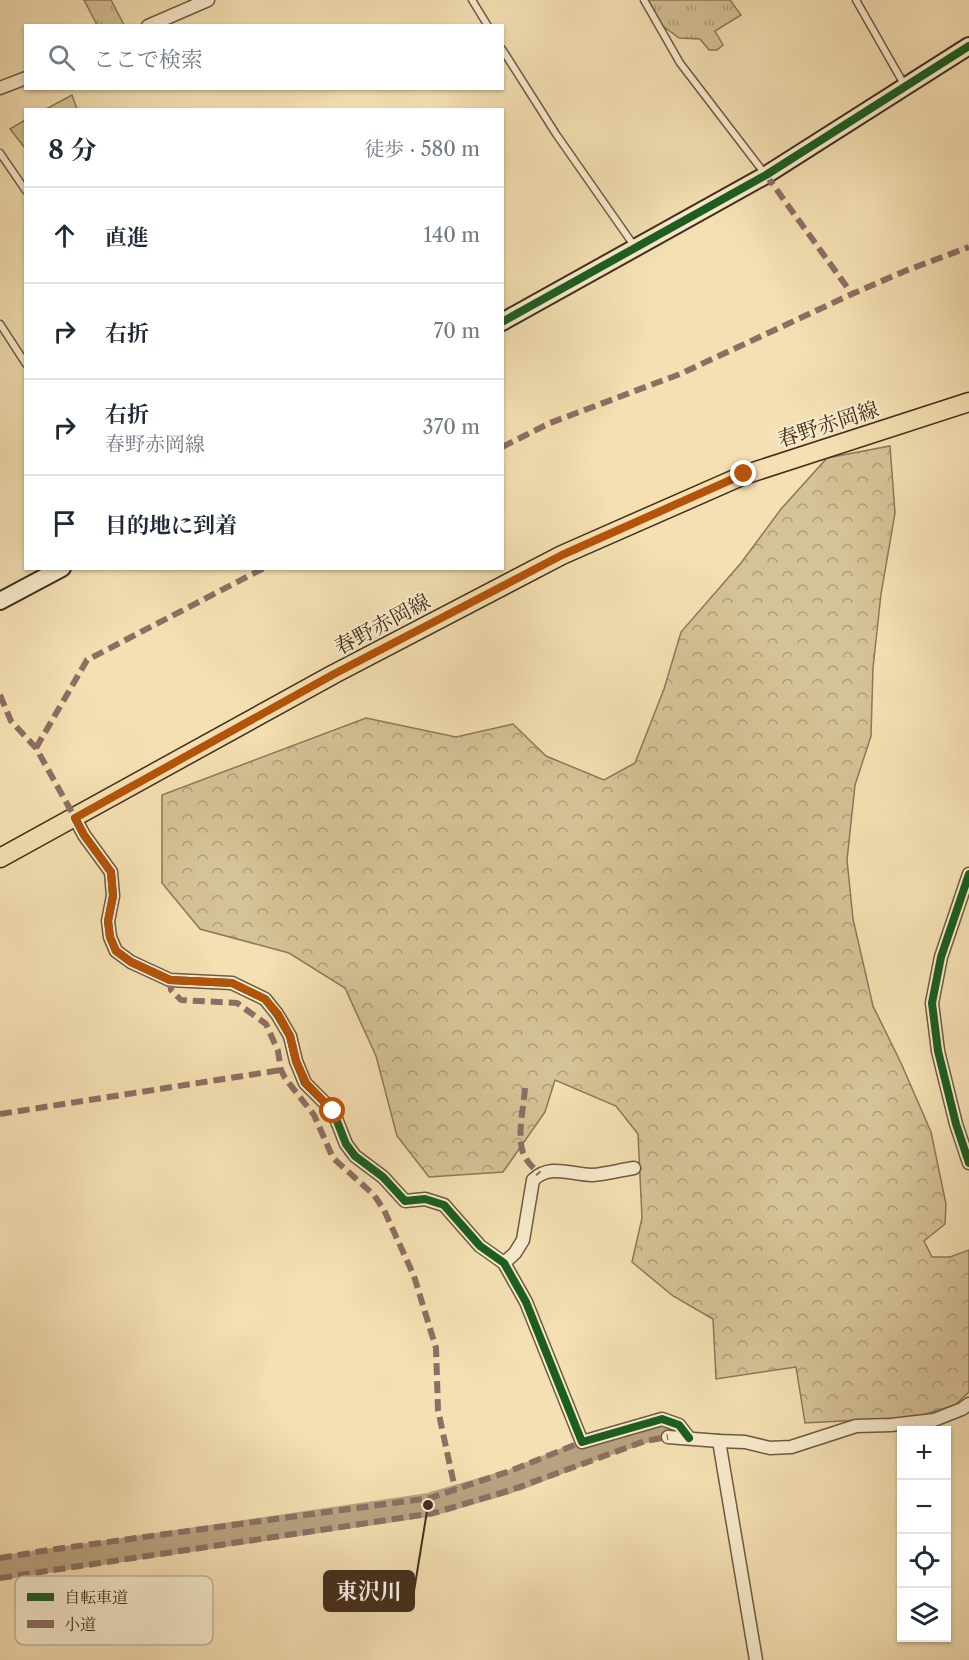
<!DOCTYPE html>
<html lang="ja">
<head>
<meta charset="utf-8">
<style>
  body { margin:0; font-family:"Libre Caslon Text","Noto Serif JP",serif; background:#f6f6f7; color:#1f2937 }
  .controls { position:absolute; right:18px; bottom:18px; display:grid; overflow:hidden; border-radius:0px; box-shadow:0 2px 4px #0004 }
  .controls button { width:54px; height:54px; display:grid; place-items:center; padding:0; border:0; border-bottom:2px solid #e0e1e3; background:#fff; color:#1f2937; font:30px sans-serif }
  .stop { position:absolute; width:18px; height:18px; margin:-14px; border:4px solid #b45309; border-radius:50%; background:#fff }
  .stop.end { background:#b45309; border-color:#fff; box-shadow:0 2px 6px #0008 }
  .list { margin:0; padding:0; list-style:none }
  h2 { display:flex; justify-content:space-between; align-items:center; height:78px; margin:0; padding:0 24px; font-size:26px }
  h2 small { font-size:20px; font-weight:400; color:#747a83 }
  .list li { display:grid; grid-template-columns:39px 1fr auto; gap:18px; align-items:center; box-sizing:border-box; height:96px; padding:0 24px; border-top:2px solid #e0e1e3 }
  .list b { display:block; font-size:22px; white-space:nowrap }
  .list p { margin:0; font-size:20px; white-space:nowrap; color:#747a83 }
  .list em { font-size:20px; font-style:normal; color:#747a83 }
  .icon { flex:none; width:33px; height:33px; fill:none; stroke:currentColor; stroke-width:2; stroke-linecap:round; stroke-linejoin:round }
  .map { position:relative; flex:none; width:969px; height:1660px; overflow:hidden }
  .search { position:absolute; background:#fff; box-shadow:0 2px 4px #0004; left:24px; top:24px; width:480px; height:66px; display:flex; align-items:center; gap:15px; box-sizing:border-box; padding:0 21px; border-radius:0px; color:#747a83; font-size:22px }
  .panel { position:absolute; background:#fff; box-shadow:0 2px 4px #0004; left:24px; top:108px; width:480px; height:462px; border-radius:0px }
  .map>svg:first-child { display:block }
  .grass { fill:url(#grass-tufts); stroke:#8c785a; stroke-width:1.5 }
  .forest { fill:url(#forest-crowns); stroke:#8c785a; stroke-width:1.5 }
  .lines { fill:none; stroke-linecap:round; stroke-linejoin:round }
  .river { stroke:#b7a37f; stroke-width:24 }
  .lane-casing { stroke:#6e5a41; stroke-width:9 }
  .street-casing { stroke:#6e5a41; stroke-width:15 }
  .secondary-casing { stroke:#422d1b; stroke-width:20 }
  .primary-casing { stroke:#422d1b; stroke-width:21 }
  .lane { stroke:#f8ebcd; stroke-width:6 }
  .street { stroke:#f8ebcd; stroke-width:12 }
  .secondary { stroke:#f8ebcd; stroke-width:16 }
  .primary { stroke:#f4e0b2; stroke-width:18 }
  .quiet { stroke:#8d6e63; stroke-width:6; stroke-dasharray:12 6; stroke-linecap:butt }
  .cycleway-casing { stroke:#f8ebcd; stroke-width:11 }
  .cycleway { stroke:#1b5e20; stroke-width:8 }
  .route { stroke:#b45309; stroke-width:8 }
  .labels { text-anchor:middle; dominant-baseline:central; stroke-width:4.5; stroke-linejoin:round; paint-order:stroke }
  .street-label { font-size:21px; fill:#422d1b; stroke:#f8ebcd }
  .key { fill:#f8ebcd; stroke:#c1b298; stroke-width:1.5 }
  .key-label { font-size:16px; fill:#422d1b }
  .leader { fill:none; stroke:#422d1b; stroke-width:2 }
  .callout-dot { fill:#422d1b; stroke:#f8ebcd; stroke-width:2 }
  .callout { fill:#422d1b; stroke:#422d1b; stroke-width:2 }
  .callout-label { font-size:22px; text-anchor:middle; font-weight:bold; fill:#fff }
</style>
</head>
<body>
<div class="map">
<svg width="969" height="1660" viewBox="0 0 969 1660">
  <defs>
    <pattern id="grass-tufts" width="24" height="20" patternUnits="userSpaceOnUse" patternTransform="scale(1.5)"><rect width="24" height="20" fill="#d6c298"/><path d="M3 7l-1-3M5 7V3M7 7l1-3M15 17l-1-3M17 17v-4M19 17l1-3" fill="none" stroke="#af9e7b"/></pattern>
    <pattern id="forest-crowns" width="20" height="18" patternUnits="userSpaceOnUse" patternTransform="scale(1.5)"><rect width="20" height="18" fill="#d6c298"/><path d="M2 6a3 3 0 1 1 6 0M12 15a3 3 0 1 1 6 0" fill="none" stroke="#af9e7b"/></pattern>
  </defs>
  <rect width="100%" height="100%" fill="#f4e0b2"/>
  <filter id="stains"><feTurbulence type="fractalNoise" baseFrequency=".00333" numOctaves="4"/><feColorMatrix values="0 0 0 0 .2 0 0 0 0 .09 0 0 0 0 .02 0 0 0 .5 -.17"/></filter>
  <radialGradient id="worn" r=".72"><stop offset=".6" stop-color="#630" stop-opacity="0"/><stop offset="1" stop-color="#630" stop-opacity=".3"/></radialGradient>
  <g class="grass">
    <polygon points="84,0 111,0 124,25 97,25"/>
    <polygon points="648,0 730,0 741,15 715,31 723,45 717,50 709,50 700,39 679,38 663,26"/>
    <polygon points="72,95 77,109 46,109"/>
    <polygon points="25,120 25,148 10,129"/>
  </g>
  <polygon class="forest" points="890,446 895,513 881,594 873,668 871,736 855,785 847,860 853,919 873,1006 901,1063 931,1132 946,1204 945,1224 924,1241 932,1257 950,1257 969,1250 969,1392 955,1405 916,1417 805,1423 796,1367 716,1379 713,1319 673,1296 632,1262 642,1218 638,1134 616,1106 555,1080 545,1112 503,1172 429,1177 397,1136 376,1056 345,988 289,953 200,929 162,883 162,795 366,718 456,737 513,724 546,756 604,780 635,763 664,689 681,632 741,563 781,509 827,458"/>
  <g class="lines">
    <g class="river">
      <polyline points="517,1479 587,1451 651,1429 673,1428"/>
      <polyline points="435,1503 508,1482"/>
      <polyline points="0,1568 428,1505"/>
    </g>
    <g class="lane-casing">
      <g id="lane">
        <polyline points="472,0 488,26"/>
        <polyline points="644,0 680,63 765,174"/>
        <polyline points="856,0 905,86"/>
        <polyline points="502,49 556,134 635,247"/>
        <polyline points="0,153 26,191"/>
        <polyline points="0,324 26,364"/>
      </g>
    </g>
    <g class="street-casing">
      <g id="street">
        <polyline points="148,26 208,0"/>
        <polyline points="0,88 26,78"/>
        <polyline points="75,818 84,835 111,872 113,896 108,921 110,937 116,951 131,962 170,980 232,983 265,999 277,1014 290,1036 296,1061 305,1083 333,1111 346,1144 355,1156 383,1177 405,1201 425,1199 444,1205 480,1246 504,1263 526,1302 582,1442 662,1419 679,1425 689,1438"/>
        <polyline points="969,874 941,957 932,1003 938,1051 956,1124 969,1163"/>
        <path d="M504 1263 515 1253 523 1240 533 1180C550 1163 572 1175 592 1175 606 1174 620 1170 634 1168"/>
        <polyline points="668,1437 719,1441 745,1442 770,1448 791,1447 856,1426 891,1425 934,1420 962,1409 969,1404"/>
        <polyline points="719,1441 756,1660"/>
      </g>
    </g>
    <g class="secondary-casing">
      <g id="secondary">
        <polyline points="502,322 766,175 969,46"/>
        <polyline points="0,601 62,568"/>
      </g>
    </g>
    <g class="primary-casing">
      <polyline id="primary" points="0,858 334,674 562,555 744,475 969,402"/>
    </g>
    <use href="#lane" class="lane"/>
    <use href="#street" class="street"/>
    <use href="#secondary" class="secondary"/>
    <use href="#primary" class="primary"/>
    <g class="quiet">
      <polyline points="766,175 852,294"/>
      <polyline points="502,447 550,423 680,374 852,294 905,271 969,247"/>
      <polyline points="0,695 11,721 36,748 75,818"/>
      <polyline points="36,748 87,660 264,568"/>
      <polyline points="170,980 171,990 181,1000 237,1003 266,1024 278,1051 281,1070 285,1078 314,1115 333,1158 374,1195 384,1210 414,1276 436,1348 438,1410 455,1489"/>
      <path d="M525 1088C524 1106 516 1139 524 1155 527 1162 534 1168 539 1174"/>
      <polyline points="0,1114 281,1070"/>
      <polyline points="0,1558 49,1550 430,1498 510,1471 582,1442"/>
      <polyline points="0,1578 434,1513 514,1489 645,1441 668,1437"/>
    </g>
    <g class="cycleway-casing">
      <g id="cycleway">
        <polyline points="502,322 766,175 969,46"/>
        <polyline points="75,818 84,835 111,872 113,896 108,921 110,937 116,951 131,962 170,980 232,983 265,999 277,1014 290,1036 296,1061 305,1083 333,1111 346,1144 355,1156 383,1177 405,1201 425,1199 444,1205 480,1246 504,1263 526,1302 582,1442 662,1419 679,1425 689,1438"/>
        <polyline points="969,874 941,957 932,1003 938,1051 956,1124 969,1163"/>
      </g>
    </g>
    <use href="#cycleway" class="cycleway"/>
  </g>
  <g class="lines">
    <polyline class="route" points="333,1111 306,1083 296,1061 290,1036 278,1014 265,999 232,983 170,980 131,962 116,951 110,937 108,921 113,896 111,872 84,835 75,818 334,674 562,555 744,474"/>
  </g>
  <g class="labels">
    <g class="street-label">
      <text transform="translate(828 424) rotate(-18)">春野赤岡線</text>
      <text transform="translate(382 624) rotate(-28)">春野赤岡線</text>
    </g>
  </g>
  <rect x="15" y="1576" width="198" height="69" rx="9" class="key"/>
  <rect x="27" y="1593" width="27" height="8" fill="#1b5e20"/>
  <rect x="27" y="1620" width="27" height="8" fill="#8d6e63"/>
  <g class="key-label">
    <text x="64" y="1603">自転車道</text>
    <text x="64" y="1630">小道</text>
  </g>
  <path class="leader" d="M428 1505L414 1591"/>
  <circle class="callout-dot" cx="428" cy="1505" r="6"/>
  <rect class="callout" x="324" y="1571" width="90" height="40" rx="6"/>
  <g class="callout-label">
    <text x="369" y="1599">東沢川</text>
  </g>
  <rect width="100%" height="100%" filter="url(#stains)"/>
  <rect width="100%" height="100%" fill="url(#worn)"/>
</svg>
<div class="controls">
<button>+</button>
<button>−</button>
<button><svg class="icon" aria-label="locate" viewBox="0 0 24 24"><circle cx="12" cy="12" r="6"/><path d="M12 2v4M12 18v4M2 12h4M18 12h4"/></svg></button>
<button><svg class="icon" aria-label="layers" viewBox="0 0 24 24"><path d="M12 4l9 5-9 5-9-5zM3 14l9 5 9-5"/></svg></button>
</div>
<div class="stop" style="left:333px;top:1111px"></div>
<div class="stop end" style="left:744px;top:474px"></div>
<div class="search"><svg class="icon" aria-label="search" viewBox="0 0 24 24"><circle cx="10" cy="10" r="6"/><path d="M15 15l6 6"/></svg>ここで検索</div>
<section class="panel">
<h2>8 分<small>徒歩 · 580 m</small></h2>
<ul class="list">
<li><svg class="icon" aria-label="ahead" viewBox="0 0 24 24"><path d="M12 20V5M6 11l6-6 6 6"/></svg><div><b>直進</b></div><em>140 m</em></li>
<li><svg class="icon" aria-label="right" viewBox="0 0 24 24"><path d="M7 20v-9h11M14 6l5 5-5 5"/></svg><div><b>右折</b></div><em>70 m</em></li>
<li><svg class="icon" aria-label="right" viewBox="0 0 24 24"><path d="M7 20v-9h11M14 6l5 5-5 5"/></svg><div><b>右折</b><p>春野赤岡線</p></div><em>370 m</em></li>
<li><svg class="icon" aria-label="arrive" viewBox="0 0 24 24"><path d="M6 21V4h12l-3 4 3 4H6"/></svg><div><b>目的地に到着</b></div></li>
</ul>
</section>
</div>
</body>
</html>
